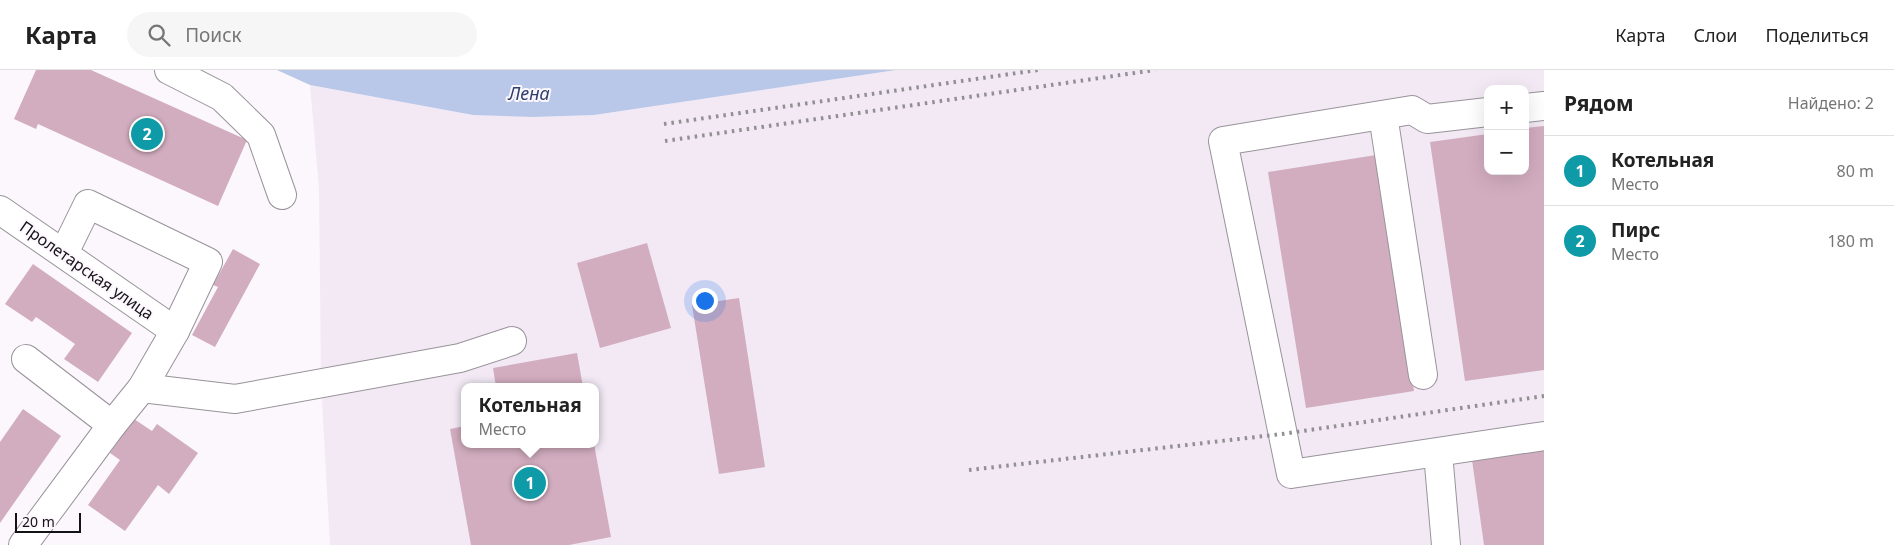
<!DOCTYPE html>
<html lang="ru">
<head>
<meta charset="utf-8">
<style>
  body { margin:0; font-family:"Noto Sans",sans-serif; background:#f6f6f6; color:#222 }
  .controls { position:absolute; right:15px; top:15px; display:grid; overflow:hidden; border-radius:10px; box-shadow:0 5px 20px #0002 }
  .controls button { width:45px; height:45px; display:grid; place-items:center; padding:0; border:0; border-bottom:1px solid #e0e0e0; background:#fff; color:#222; font:25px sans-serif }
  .scale { position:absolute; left:15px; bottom:12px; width:66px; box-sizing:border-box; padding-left:5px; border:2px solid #131214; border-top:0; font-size:14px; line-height:18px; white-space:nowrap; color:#131214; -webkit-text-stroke:4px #fcf7fd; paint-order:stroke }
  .you { position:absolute; left:704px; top:230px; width:18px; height:18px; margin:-12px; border:4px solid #fff; border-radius:50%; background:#1a73e8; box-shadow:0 0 0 8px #1a73e833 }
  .badge { display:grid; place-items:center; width:32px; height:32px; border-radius:50%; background:#756835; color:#fff; font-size:16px; font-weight:700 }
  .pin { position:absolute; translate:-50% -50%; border:2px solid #fff; box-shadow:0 1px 5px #0006 }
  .popup { position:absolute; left:461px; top:313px; width:138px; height:65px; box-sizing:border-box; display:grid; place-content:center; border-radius:10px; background:#fff; filter:drop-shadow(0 1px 4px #0005); font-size:16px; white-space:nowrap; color:#767676 }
  .popup b { font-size:19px; color:#222 }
  .popup::after { content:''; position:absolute; left:50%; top:100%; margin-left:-10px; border:10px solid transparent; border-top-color:#fff }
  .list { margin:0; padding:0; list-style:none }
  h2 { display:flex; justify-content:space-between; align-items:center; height:65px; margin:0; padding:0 20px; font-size:21px }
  h2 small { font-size:16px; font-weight:400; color:#767676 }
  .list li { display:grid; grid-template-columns:32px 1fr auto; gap:15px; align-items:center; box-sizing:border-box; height:70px; padding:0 20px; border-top:1px solid #e0e0e0 }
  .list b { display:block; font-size:19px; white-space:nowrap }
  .list p { margin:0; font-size:16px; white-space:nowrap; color:#767676 }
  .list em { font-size:16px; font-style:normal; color:#767676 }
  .icon { flex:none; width:28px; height:28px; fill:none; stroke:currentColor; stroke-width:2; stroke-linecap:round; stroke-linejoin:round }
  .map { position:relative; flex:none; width:1544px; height:475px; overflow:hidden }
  header { display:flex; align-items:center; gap:30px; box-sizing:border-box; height:70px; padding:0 25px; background:#fff; border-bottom:1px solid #e0e0e0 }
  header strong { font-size:24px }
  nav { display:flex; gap:28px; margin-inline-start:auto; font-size:18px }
  .search { width:350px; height:45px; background:#f6f6f6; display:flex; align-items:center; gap:12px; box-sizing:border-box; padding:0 18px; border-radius:28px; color:#767676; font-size:19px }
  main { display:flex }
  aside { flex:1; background:#fff }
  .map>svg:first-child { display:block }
  .built { fill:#f2e9f5; fill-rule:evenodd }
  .water { fill:#b9c7e8 }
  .building { fill:#d2adbf }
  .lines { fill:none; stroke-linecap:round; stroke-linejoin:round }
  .minor-casing { stroke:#989399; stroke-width:30 }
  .minor { stroke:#fff; stroke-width:28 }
  .rail { stroke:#928f93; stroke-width:4; stroke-dasharray:2.5 5; stroke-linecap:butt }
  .labels { text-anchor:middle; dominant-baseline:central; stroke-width:4; stroke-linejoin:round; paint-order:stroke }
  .street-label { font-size:16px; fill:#131214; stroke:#fcf7fd }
  .water-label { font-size:18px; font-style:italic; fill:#2e406c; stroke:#fcf7fd }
</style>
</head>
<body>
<header>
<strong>Карта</strong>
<div class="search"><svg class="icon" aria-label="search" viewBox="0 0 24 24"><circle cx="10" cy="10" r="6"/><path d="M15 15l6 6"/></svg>Поиск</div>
<nav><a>Карта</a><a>Слои</a><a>Поделиться</a></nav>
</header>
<main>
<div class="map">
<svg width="1544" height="475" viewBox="0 0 1544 475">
  <rect width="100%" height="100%" fill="#fcf7fd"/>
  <path class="built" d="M896 0H1544V475H330L321 313 319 119 310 15 473 45 533 47 594 45ZM1488 19H1525V101H1488ZM465 317H595V374H465Z"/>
  <polygon class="water" points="277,0 896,0 594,45 533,47 473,45 310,15"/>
  <g class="building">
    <polygon points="36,0 91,0 247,70 218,136 38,54 36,59 14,49"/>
    <polygon points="1544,56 1544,300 1465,311 1430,72 1488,64 1488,101 1525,101 1525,58"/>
    <polygon points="1376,85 1414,321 1306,338 1268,102"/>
    <polygon points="647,173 671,258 600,278 577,193"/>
    <polygon points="233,179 260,194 215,277 192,265 218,217 213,215"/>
    <polygon points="33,194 132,263 98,312 64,289 75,274 36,247 32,252 5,234"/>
    <polygon points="739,228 765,397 719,404 692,235"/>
    <polygon points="577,283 583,317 496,317 493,298"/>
    <polygon points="23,339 61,366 0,453 0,372"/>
    <polygon points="134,349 152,361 157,354 198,383 169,424 158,415 125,461 88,435 120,390 110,383"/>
    <polygon points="465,356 465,374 594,374 611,467 569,475 471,475 450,359"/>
    <polygon points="1544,380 1544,475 1484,475 1472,390"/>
  </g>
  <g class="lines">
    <g class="minor-casing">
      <g id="minor">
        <polyline points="169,0 222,27 261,65 282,125"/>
        <polyline points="1525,38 1544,36"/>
        <polyline points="1488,42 1427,49 1412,40 1223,71 1291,404 1544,366"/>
        <polyline points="1383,45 1423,305"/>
        <polyline points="0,140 175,261"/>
        <polyline points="26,289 112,355"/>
        <polyline points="142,318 235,329 460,288 512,271"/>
        <polyline points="1438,383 1446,475"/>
        <polyline points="23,475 112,355 142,318 175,261 208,192 88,134 64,183"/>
      </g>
    </g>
    <use href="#minor" class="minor"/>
    <g class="rail">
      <polyline points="664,54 1038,0"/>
      <polyline points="665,71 1155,0"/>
      <polyline points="969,400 1282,364 1544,326"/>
    </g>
  </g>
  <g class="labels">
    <g class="street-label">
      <text transform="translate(87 200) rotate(35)">Пролетарская улица</text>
    </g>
    <g class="water-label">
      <text x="529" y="23">Лена</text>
    </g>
  </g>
</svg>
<div class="controls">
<button>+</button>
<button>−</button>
</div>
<div class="scale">20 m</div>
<div class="you"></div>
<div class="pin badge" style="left:530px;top:413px;background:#0f9aa8">1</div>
<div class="popup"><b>Котельная</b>Место</div>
<div class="pin badge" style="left:147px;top:64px;background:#0f9aa8">2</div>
</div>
<aside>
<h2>Рядом<small>Найдено: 2</small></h2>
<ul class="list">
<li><span class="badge" style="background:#0f9aa8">1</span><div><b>Котельная</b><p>Место</p></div><em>80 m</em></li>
<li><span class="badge" style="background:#0f9aa8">2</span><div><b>Пирс</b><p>Место</p></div><em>180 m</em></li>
</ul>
</aside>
</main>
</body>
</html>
